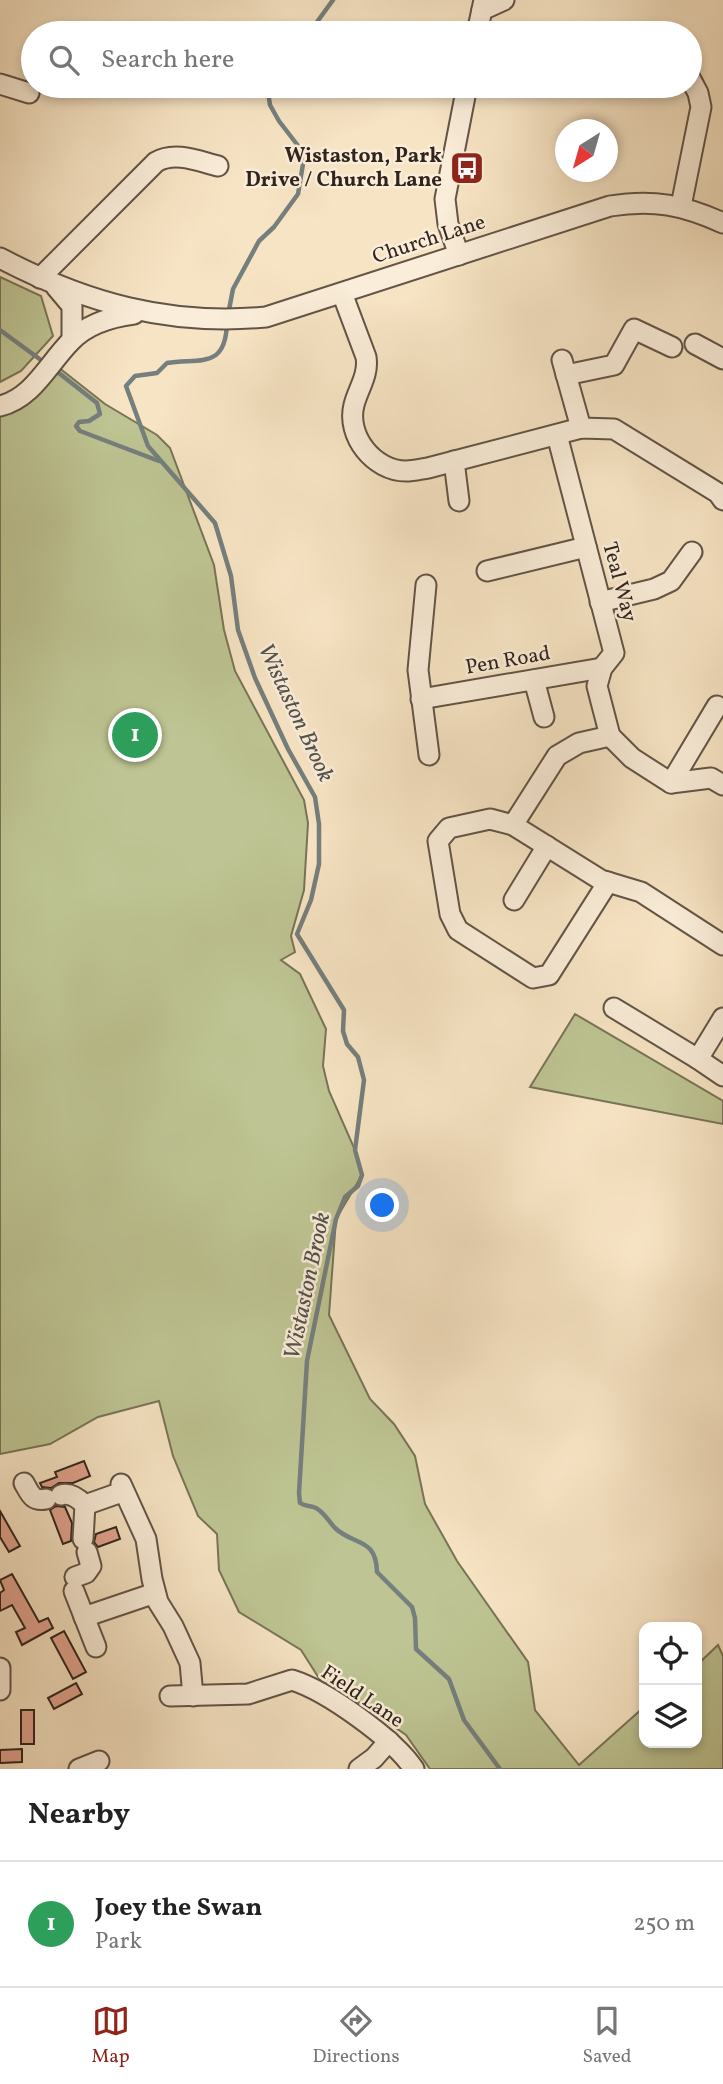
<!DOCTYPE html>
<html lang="en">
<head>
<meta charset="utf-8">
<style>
  body { margin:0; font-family:Vollkorn,serif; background:#f2f2f2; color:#222 }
  .controls { position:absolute; right:21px; bottom:21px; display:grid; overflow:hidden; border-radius:14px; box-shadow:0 4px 10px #0003 }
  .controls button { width:63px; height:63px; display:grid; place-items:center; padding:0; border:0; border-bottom:2px solid #e0e0e0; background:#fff; color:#222; font:35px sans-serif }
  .compass { position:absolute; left:555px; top:119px; width:63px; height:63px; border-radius:50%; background:#fff; box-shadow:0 4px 10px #0003; rotate:217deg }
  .you { position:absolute; left:383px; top:1206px; width:24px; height:24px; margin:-18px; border:5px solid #fff; border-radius:50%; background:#1a73e8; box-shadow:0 0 0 10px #1a73e833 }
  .badge { display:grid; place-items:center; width:46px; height:46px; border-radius:50%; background:#8f2418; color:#fff; font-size:23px; font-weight:700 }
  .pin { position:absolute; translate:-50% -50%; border:4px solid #fff; box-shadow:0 2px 7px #0006 }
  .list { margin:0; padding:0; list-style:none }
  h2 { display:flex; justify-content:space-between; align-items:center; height:91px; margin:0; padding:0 28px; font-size:30px }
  h2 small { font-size:23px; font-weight:400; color:#767676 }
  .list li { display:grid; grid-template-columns:46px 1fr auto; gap:21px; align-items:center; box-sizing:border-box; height:126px; padding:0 28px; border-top:2px solid #e0e0e0 }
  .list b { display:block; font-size:26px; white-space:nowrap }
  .list p { margin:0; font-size:23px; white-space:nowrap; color:#767676 }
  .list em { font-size:23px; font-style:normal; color:#767676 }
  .icon { flex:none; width:38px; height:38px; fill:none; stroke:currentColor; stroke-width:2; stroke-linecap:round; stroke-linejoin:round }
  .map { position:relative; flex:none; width:723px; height:1769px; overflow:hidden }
  .search { position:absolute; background:#fff; box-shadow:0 4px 10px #0003; left:21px; right:21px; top:21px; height:77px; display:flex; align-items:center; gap:18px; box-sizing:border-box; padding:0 24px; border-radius:38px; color:#767676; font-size:26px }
  .sheet { height:217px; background:#fff }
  nav { display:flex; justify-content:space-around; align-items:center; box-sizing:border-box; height:98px; border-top:2px solid #e0e0e0; background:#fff; font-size:19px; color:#767676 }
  nav a { display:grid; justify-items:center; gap:4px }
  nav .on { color:#8f2418 }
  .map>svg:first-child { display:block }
  .green { fill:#bec493; stroke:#787458; stroke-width:2 }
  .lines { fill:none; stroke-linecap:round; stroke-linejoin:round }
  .stream { stroke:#757f7e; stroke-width:4.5 }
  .building { fill:#e3a490; stroke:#31241d; stroke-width:2 }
  .minor-casing { stroke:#625447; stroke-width:23 }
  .minor { stroke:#faedd9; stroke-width:19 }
  .labels { text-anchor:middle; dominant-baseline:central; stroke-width:5; stroke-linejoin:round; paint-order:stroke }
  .poi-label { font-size:21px; font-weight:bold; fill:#31241d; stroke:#faedd9; text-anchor:end }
  .street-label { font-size:21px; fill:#31241d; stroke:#faedd9 }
  .water-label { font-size:23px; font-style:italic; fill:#53514e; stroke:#faedd9 }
</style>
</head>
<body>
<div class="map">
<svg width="723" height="1769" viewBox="0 0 723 1769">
  <rect width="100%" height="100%" fill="#f7e4c4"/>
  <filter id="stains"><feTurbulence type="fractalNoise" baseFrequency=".00286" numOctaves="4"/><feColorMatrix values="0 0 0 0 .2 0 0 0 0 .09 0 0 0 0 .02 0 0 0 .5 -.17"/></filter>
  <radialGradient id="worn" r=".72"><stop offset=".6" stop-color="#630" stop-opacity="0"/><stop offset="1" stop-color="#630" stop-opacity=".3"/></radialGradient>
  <g class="green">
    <polygon points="0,277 41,296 53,336 21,371 0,382"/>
    <polygon points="58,367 105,404 157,435 170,448 214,565 224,630 235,671 304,800 308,823 304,890 291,936 295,952 281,960 300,974 326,1029 323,1066 329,1091 355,1150 362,1175 336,1219 329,1315 370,1399 394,1424 415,1456 425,1504 457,1561 528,1662 535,1710 579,1765 644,1707 644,1743 697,1743 697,1665 718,1645 723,1656 723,1769 430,1769 406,1735 357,1701 322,1683 301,1650 239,1612 219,1570 217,1534 198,1516 173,1456 159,1401 98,1417 50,1444 0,1454 0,406"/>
    <polygon points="575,1014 723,1101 723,1124 530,1087"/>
  </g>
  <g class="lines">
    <g class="stream">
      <polyline points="309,33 333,0"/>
      <polyline points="228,315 233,289 259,241 274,227 298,194 303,164 299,147 279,121 270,105 268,92 271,86"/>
      <path d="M227 324C225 369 201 358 167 363L157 373 135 376 126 386 148 446 215 523 231 576 238 630 255 678 288 749 315 797 319 824V864L311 900 297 934 344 1010 343 1031 347 1044 358 1057 364 1080 355 1150 362 1175 358 1186 345 1197 336 1219 307 1361 299 1493 300 1503C306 1507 310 1505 316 1508 324 1512 329 1522 335 1528 354 1546 376 1537 377 1572L412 1607 415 1618 416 1649 449 1679 464 1720 500 1769"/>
      <polyline points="0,330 45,363"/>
      <polyline points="55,370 97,403 100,414 89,421 79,422 76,426 80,431 159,461"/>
    </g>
  </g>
  <g class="building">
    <polygon points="84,1461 90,1476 73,1483 59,1483 51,1488 42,1487 40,1483 57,1477 55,1472"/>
    <polygon points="56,1506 65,1507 72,1523 71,1541 63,1544 50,1510"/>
    <polygon points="0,1511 20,1546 9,1552 0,1537"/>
    <polygon points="116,1527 120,1539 98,1547 94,1542 96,1534"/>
    <polygon points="12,1574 39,1622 48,1618 53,1628 22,1645 16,1632 25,1628 12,1605 0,1611 0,1593 4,1590 0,1580"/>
    <polygon points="64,1631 86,1672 73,1679 51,1638"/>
    <polygon points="76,1683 82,1694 54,1709 48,1698"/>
    <rect x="21" y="1710" width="13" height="34"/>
    <polygon points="22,1749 22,1762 0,1763 0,1750"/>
  </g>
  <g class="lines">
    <g class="minor-casing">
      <g id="minor">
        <polyline points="482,10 504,0"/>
        <polyline points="477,33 484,0"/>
        <polyline points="0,84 29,93"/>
        <polyline points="681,206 701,107 698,93 690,78"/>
        <polyline points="459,255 448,224 445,199 467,86"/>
        <path d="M0 258C86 303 168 326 266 317L610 206C654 199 683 205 723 223"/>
        <path d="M40 278 156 162C175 151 198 161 218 166"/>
        <polyline points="56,287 72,306 72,339"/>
        <path d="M342 293 366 357C369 375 358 389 354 405 346 436 374 471 406 471 413 471 421 469 428 468L581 428 614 429 718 493 723 500"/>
        <polyline points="695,344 723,359"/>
        <polyline points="562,360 581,428"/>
        <polyline points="566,375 614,365 634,329 672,347"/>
        <path d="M0 406C33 398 48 364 71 341 87 324 111 317 134 314"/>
        <polyline points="557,435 614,653 602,668 597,686 610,736 632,758 671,783 711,778 723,785"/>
        <polyline points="454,461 459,501"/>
        <polyline points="487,571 586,547"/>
        <polyline points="426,585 418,670 429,755"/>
        <polyline points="600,602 654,589 671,581 692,552"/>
        <polyline points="534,680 544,717"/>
        <polyline points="421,699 602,668"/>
        <polyline points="610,736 579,743 557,756 513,825 601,880 641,892 723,945"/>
        <polyline points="671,783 717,706"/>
        <polyline points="513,825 490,819 449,828 438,841 450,914 458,930 533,978 549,975 608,882"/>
        <polyline points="514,900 547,846"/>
        <polyline points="614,1008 698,1059 723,1018"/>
        <polyline points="698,1059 723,1076"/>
        <path d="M24 1483C30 1493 32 1502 46 1499"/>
        <polyline points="121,1484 146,1539 152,1579 158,1602 173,1626 190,1663 193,1696"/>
        <path d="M61 1495C70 1492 79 1499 85 1505L83 1539"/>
        <polyline points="85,1505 122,1492"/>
        <polyline points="75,1577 86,1573 91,1566 87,1552"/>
        <polyline points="74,1591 96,1647"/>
        <polyline points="84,1617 155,1593"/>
        <polyline points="0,1668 0,1690"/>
        <path d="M170 1696 248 1694 292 1680C327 1691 394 1739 414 1769"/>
        <polyline points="79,1769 99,1761"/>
        <polyline points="359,1769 374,1758 389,1741"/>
      </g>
    </g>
    <use href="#minor" class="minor"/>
  </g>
  <defs>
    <g id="bus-square" transform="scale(1.75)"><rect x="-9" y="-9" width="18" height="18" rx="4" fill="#8f2418" stroke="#faedd9"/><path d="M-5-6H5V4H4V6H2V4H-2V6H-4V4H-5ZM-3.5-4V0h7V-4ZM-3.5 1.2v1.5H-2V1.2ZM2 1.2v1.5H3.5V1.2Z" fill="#fff"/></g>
  </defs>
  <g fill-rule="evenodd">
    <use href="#bus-square" x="467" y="168"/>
  </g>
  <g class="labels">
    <g class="poi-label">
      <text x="442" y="156">Wistaston, Park<tspan x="442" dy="24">Drive / Church Lane</tspan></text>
    </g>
    <g class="street-label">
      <text transform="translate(429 240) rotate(-18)">Church Lane</text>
      <text transform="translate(619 582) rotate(75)">Teal Way</text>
      <text transform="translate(508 661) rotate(-10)">Pen Road</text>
      <text transform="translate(362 1697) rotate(34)">Field Lane</text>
    </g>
    <g class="water-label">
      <text transform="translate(295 713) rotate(65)">Wistaston Brook</text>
      <text transform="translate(308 1286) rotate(-78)">Wistaston Brook</text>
    </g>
  </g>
  <rect width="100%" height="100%" filter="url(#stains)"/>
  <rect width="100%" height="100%" fill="url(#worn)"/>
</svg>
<div class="controls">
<button><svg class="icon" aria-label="locate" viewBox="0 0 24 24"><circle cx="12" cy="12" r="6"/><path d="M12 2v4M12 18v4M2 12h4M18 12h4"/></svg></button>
<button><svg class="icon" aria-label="layers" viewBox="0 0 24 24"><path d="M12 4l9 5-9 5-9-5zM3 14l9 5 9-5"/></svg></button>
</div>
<svg class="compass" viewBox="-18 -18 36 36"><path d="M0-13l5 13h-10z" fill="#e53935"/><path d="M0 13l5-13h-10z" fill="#767676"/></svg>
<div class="you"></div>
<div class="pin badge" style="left:135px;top:735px;background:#2e9e5b">1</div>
<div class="search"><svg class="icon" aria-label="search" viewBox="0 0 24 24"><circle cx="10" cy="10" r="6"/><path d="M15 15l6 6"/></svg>Search here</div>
</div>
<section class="sheet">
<h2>Nearby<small></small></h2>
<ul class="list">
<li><span class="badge" style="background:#2e9e5b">1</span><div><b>Joey the Swan</b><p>Park</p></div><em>250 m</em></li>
</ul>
</section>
<nav>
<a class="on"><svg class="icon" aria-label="map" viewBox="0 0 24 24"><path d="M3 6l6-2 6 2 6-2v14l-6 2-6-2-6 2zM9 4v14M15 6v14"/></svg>Map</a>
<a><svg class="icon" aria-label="directions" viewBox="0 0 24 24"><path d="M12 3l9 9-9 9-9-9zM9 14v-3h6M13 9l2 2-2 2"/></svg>Directions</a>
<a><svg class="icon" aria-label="saved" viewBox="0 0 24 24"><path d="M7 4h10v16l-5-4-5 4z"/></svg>Saved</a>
</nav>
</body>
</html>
